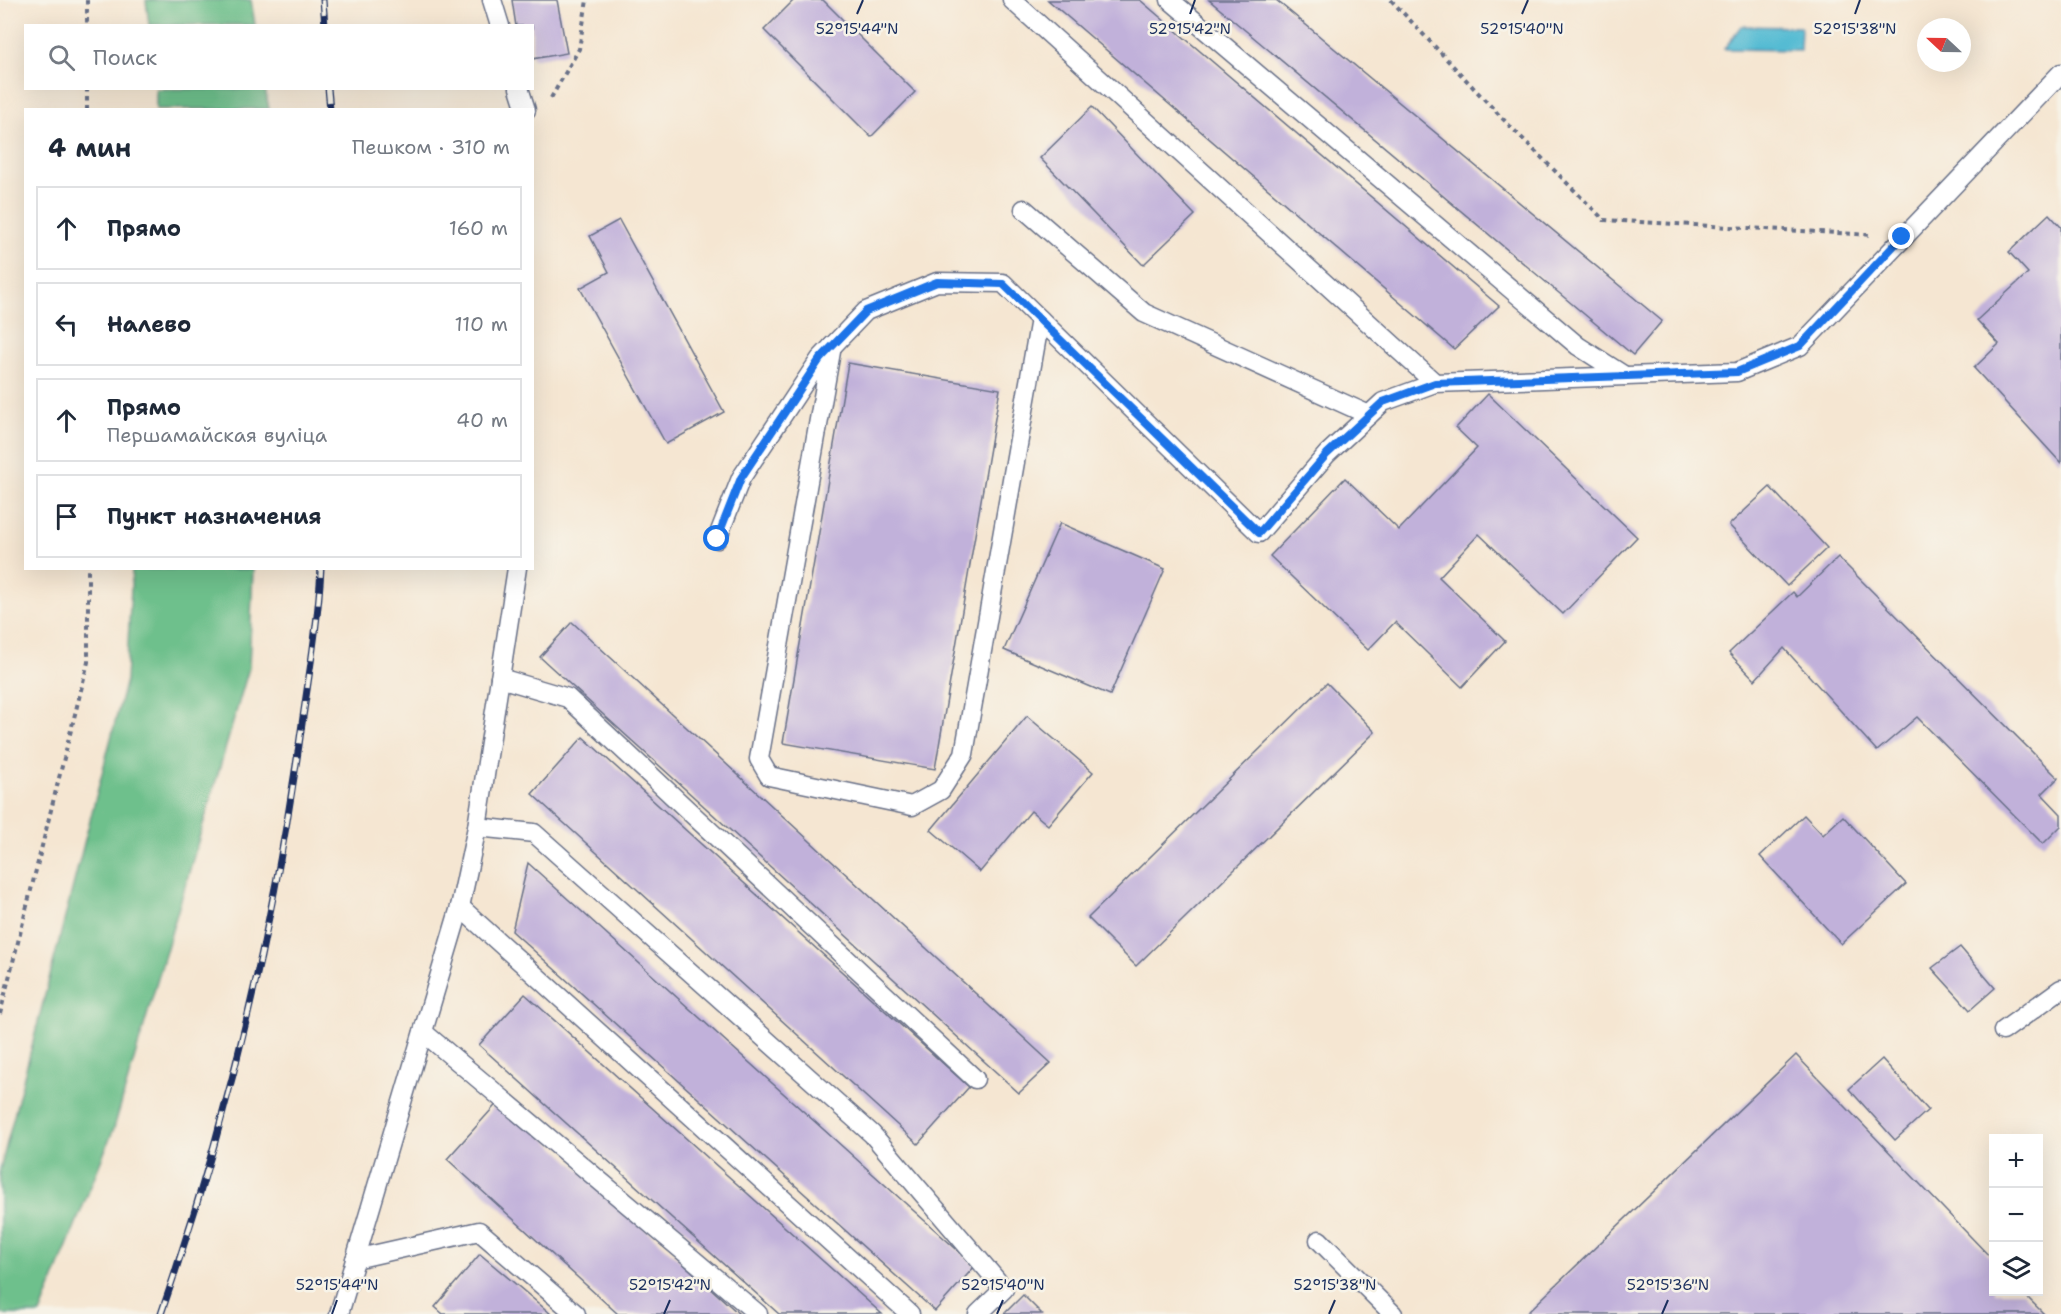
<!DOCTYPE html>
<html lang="ru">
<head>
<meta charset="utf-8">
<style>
  body { margin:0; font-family:"Shantell Sans",sans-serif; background:#f6f6f7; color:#1f2937 }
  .controls { position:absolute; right:18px; bottom:18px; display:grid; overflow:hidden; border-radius:0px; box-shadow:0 6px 24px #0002 }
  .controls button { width:54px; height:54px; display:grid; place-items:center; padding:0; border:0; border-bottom:2px solid #e0e1e3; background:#fff; color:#1f2937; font:30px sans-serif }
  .compass { position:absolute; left:1917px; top:18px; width:54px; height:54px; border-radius:50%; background:#fff; box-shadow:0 6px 24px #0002; rotate:292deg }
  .stop { position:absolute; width:18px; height:18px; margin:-14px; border:4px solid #1a73e8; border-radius:50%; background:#fff }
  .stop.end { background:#1a73e8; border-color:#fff; box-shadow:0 2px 6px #0008 }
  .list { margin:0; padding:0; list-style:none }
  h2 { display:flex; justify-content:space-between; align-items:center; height:78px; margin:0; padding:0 24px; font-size:26px }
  h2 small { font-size:20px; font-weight:400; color:#747a83 }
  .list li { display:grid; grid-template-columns:39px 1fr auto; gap:18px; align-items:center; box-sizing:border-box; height:84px; margin:0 12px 12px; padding:0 12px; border:2px solid #e0e1e3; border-radius:0px }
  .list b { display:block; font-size:22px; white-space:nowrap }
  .list p { margin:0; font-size:20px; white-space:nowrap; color:#747a83 }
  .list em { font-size:20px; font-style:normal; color:#747a83 }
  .icon { flex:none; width:33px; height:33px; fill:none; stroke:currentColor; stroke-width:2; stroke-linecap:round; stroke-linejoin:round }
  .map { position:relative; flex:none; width:2061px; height:1314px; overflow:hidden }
  .search { position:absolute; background:#fff; box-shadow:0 6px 24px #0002; left:24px; top:24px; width:510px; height:66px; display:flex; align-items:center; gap:15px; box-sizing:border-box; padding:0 21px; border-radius:0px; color:#747a83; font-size:22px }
  .panel { position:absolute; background:#fff; box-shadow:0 6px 24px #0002; left:24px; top:108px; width:510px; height:462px; border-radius:0px }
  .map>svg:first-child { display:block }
  .forest { fill:#6ec08c; stroke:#447875; stroke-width:1.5 }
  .water { fill:#55bbd3; stroke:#387598; stroke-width:1.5 }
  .building { fill:#c1b1da }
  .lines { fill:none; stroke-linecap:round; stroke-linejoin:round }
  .service-casing { stroke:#676f87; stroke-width:21 }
  .path { stroke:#676f87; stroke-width:4; stroke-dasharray:4.5 4.5; stroke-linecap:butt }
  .service { stroke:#fff; stroke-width:18 }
  .rail-casing { stroke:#1b2f5e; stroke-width:7 }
  .rail { stroke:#f7f3e8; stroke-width:4.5; stroke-dasharray:14; stroke-linecap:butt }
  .route { stroke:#1a73e8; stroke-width:8 }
  .ticks { fill:none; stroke:#1b2f5e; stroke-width:2 }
  .ticks-label { font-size:15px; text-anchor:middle; fill:#1b2f5e; stroke:#f7f3e8; stroke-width:5; stroke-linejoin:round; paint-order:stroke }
</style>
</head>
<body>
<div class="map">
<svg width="2061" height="1314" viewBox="0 0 2061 1314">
  <rect width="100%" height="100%" fill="#f7f3e8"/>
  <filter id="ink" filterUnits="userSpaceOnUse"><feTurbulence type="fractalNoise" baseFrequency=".0167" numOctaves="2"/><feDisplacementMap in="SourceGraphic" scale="12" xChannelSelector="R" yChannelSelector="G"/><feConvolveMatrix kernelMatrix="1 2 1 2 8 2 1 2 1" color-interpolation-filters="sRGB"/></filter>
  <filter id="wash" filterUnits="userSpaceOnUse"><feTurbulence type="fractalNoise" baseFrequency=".008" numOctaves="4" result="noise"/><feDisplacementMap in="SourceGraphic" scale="24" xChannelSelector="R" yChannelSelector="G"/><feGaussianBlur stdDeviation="1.35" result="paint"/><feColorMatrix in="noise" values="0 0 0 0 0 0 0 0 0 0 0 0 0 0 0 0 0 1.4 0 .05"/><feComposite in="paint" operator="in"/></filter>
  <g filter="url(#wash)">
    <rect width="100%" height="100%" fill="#f5e6d2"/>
    <g class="forest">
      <polygon points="146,0 251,0 255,25 149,25"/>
      <polygon points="156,89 265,89 269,109 156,109"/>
      <polygon points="132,569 253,569 249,668 114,1128 40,1314 0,1314 0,1170 126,680"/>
    </g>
    <polygon class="water" points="1741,26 1801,27 1800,50 1724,49"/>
    <g id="blocks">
      <g class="building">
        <polygon points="512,0 557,0 567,53 532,59 532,26 516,26"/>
        <polygon points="794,0 823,0 915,92 871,137 764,30"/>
        <polygon points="1048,0 1140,0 1499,306 1454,349"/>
        <polygon points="1209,0 1276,0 1662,321 1633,355"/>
        <polygon points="1092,107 1195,215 1143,265 1040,158"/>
        <polygon points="2049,214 2061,227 2061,463 1974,368 1999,344 1977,320 2028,273 2009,252"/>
        <polygon points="619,220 724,412 666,444 580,288 609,272 590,236"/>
        <polygon points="848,363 1000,389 935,769 783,743"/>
        <polygon points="1488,394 1637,537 1563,614 1479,534 1439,577 1505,641 1462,687 1395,622 1368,650 1270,556 1345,478 1399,530 1477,448 1456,428"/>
        <polygon points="1770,487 1827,548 1787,586 1729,525"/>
        <polygon points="1060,523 1165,569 1110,695 1004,650"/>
        <polygon points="1838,557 2058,778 2042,794 2061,814 2061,826 2043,844 1917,717 1877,751 1784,648 1755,680 1729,653 1793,592 1797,597"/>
        <polygon points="572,622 1051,1063 1019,1093 540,657"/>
        <polygon points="1327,683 1375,732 1136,966 1088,918"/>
        <polygon points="1027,716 1093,772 1048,825 1031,811 980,872 931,830"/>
        <polygon points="583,737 969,1087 918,1144 532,794"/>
        <polygon points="1804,815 1823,835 1843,816 1906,884 1841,944 1760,856"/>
        <polygon points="528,863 975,1266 935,1311 512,931"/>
        <polygon points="1960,947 1995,988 1970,1010 1932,968"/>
        <polygon points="525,994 882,1314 779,1314 479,1045"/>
        <polygon points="1796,1055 1994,1261 1994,1292 2022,1292 2044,1314 1526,1314"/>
        <polygon points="1882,1059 1928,1110 1895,1140 1849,1089"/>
        <polygon points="501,1099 739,1314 618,1314 447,1159"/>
        <polygon points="480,1254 551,1314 443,1314 435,1307"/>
        <polygon points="1023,1295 1042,1314 1004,1314"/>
      </g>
    </g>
  </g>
  <g filter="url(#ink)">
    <use href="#blocks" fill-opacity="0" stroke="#676f87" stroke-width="1.5"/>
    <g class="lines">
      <g class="service-casing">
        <g id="service">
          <polyline points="492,0 500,26"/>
          <polyline points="1012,0 1435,383"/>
          <polyline points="1170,0 1578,346 1625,376"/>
          <polyline points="519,88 526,110"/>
          <polyline points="1024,209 1144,313 1369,415"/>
          <polyline points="832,346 759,759 769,776 912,806 941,790 964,754 1040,319"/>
          <polyline points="717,539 741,478 820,359 866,311 937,282 1003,283 1259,533 1327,454 1383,402 1435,383 1737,372 1800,346 2061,73"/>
          <polyline points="500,678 568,698 975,1079"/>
          <polyline points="477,827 534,833 872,1134 1004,1289 978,1314"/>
          <polyline points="460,907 910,1314"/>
          <polyline points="2003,1031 2061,989"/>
          <polyline points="423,1032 758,1314"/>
          <polyline points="1319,1240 1393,1314"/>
          <polyline points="355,1259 479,1231 576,1314"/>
          <polyline points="339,1314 460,907 477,827 517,568"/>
        </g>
      </g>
      <g class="path">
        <polyline points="87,0 87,26"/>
        <polyline points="1391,0 1501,117 1604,220 1871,235"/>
        <polyline points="87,88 87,110"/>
        <polyline points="551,98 579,49 587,0"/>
        <polyline points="0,1014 88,662 88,568"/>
      </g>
      <use href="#service" class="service"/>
      <g class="rail-casing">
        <g id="rail">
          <polyline points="323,0 325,26"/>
          <polyline points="328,88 330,110"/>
          <path d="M161 1314C225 1129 271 939 299 745 307 686 318 627 321 568"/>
        </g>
      </g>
      <use href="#rail" class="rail"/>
    </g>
  </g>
  <g class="lines" filter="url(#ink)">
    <polyline class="route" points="717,539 741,478 820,359 866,311 937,282 1003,284 1259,533 1327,454 1383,402 1435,383 1737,372 1800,346 1902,237"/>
  </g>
  <path class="ticks" d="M857 14 863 0M1190 14 1195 0M1522 14 1528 0M1855 14 1860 0M332 1314 337 1300M664 1314 670 1300M997 1314 1003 1300M1329 1314 1335 1300M1662 1314 1668 1300"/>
  <g class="ticks-label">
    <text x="1190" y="34">52°15'42"N</text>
    <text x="1522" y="34">52°15'40"N</text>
    <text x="1855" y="34">52°15'38"N</text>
    <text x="857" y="34">52°15'44"N</text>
    <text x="337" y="1290">52°15'44"N</text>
    <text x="670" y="1290">52°15'42"N</text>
    <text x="1003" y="1290">52°15'40"N</text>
    <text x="1335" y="1290">52°15'38"N</text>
    <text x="1668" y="1290">52°15'36"N</text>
  </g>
</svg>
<div class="controls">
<button>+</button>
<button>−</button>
<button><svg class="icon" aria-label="layers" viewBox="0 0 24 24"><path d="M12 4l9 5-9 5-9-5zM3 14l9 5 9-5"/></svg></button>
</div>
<svg class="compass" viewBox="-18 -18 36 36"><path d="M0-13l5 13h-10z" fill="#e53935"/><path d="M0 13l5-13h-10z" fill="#747a83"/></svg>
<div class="stop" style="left:717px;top:539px"></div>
<div class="stop end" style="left:1902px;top:237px"></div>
<div class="search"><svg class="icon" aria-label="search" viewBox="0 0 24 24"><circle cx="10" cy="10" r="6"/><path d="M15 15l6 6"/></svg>Поиск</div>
<section class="panel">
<h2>4 мин<small>Пешком · 310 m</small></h2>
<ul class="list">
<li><svg class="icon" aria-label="ahead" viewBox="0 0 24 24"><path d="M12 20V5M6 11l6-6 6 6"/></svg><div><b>Прямо</b></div><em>160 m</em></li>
<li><svg class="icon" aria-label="left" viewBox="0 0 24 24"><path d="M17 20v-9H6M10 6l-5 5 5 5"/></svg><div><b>Налево</b></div><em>110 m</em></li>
<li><svg class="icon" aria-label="ahead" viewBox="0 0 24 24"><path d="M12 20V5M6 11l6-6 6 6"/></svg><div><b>Прямо</b><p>Першамайская вуліца</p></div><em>40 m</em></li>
<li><svg class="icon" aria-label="arrive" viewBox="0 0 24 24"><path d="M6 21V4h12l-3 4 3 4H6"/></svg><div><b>Пункт назначения</b></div></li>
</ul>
</section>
</div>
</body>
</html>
